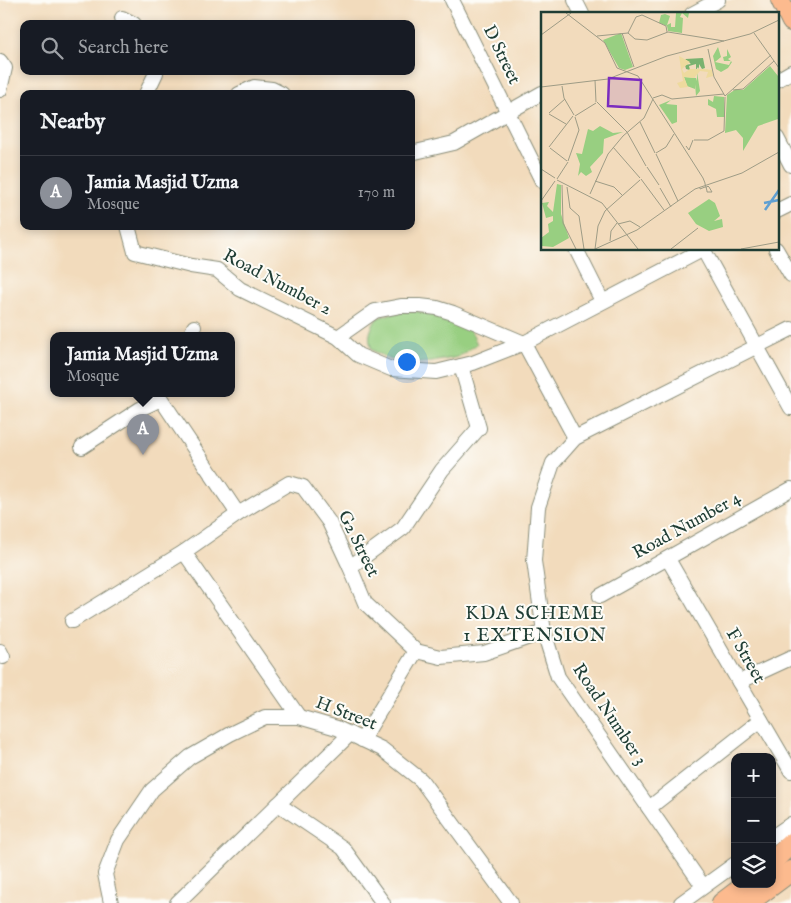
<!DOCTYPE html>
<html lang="en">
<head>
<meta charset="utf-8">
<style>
  body { margin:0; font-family:"IM FELL English",serif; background:#242831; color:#f1f3f6 }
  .controls { position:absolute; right:15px; bottom:15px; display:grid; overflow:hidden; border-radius:10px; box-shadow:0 2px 8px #0003 }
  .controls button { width:45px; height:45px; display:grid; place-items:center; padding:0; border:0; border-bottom:1px solid #363941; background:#171b24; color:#f1f3f6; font:25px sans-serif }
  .you { position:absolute; left:406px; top:361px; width:18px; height:18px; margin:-12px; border:4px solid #fff; border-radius:50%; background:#1a73e8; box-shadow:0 0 0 8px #1a73e833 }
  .badge { display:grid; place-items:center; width:32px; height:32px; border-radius:50%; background:#8c9099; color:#fff; font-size:16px; font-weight:700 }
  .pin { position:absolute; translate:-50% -41px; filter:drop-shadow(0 1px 2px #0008) }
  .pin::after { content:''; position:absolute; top:26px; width:18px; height:15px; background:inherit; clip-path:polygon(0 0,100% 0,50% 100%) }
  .popup { position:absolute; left:50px; top:332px; width:185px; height:65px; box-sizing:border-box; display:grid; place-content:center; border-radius:10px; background:#171b24; filter:drop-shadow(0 1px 4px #0005); font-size:16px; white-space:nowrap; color:#9ea1a6 }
  .popup b { font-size:19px; color:#f1f3f6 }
  .popup::after { content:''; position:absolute; left:50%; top:100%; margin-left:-10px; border:10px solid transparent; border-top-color:#171b24 }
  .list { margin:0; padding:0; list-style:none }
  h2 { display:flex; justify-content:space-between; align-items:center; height:65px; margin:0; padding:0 20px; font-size:21px }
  h2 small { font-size:16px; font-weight:400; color:#9ea1a6 }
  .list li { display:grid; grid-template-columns:32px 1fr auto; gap:15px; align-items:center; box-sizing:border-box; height:75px; padding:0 20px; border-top:1px solid #363941 }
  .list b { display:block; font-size:19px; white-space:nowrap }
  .list p { margin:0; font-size:16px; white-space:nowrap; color:#9ea1a6 }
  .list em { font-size:16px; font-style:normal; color:#9ea1a6 }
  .icon { flex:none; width:28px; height:28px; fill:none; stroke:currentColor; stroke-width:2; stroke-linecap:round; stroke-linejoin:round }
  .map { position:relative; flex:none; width:791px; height:903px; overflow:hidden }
  .search { position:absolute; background:#171b24; box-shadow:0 2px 8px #0003; left:20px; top:20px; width:395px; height:55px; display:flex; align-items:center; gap:12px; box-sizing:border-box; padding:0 18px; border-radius:10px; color:#9ea1a6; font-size:19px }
  .panel { position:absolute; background:#171b24; box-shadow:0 2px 8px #0003; left:20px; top:90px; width:395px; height:140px; border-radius:10px }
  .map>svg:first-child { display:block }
  .green { fill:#98cf81; stroke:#5c865a }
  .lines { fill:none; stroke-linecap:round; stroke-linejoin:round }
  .minor-casing { stroke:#888c78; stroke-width:16 }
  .major-casing { stroke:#888c78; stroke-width:20 }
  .highway-casing { stroke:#888c78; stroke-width:22 }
  .minor { stroke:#fff; stroke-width:14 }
  .major { stroke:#fcba8e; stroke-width:18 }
  .highway { stroke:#fcba8e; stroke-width:20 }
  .labels { text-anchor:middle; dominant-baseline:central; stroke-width:4; stroke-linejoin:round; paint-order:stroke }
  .street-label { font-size:18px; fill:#1f3d34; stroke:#fdfcf7 }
  .neighbourhood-label { font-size:19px; letter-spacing:1px; fill:#1f3d34; stroke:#fdfcf7 }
  .inset-river { fill:none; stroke:#60a0d2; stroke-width:2.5 }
  .inset-road { fill:none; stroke:#9e9c86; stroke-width:1 }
  .view { fill:#7b2cbf; fill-opacity:0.15; stroke:#7b2cbf; stroke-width:2.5 }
  .inset-edge { fill:none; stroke:#1f3d34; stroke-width:2.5 }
</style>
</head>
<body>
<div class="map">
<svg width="791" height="903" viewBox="0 0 791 903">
  <rect width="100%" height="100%" fill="#fdfcf7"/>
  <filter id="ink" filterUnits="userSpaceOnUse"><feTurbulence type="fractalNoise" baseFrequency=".02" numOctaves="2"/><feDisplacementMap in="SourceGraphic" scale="10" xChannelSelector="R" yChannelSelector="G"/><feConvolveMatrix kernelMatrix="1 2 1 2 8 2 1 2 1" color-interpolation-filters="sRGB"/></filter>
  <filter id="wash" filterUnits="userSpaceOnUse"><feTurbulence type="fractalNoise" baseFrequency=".0096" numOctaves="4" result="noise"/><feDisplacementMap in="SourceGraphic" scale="20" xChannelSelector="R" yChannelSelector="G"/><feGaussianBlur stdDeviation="1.12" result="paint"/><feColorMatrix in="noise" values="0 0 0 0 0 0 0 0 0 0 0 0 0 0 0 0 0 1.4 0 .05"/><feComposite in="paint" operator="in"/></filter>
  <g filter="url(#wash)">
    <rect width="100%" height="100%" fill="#f2dbbc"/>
    <path class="green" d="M414 311C434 314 460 315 472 333 474 336 475 341 477 344L458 357 432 362 408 364 389 359 372 350C367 336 370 330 377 318L396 312Z"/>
  </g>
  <g filter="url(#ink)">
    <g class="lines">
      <g class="minor-casing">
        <g id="minor">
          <polyline points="452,0 542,181"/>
          <polyline points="575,0 582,14"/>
          <polyline points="692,14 718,0"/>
          <polyline points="122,18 134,24"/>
          <polyline points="0,61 5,68 0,90"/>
          <polyline points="777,80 791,72"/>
          <polyline points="146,94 156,73 156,71"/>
          <polyline points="239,94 254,87 272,89 282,94"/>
          <polyline points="777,138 791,165"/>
          <polyline points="411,153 454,143 542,93"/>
          <polyline points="777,211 791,204"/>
          <polyline points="128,226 135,252 191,266 217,270 240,289 338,337 358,355 391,369 436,372 473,363 524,343 704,249"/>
          <polyline points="576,249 602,301"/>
          <polyline points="703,249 791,408"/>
          <polyline points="776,249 791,275"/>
          <polyline points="190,336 194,327"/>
          <polyline points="338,337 375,311 401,306 420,306 437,308 453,313 524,343 575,438"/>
          <polyline points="82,447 140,409 161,399 238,514"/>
          <polyline points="184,552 299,717"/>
          <polyline points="668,559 739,682 791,771"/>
          <polyline points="350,567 403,528 442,470 479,428 461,366"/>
          <polyline points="600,596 791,489"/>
          <polyline points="72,621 184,552 238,514 289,483 303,487 329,522 350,567 365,603 416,651 441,657 484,653 544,632"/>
          <polyline points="0,651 3,657"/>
          <polyline points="739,682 791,658"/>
          <polyline points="362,740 416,651"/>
          <polyline points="278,804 343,848 383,903"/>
          <polyline points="649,808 761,720"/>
          <polyline points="772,837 791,824"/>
          <polyline points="703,886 558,677 544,632 534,561 538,507 553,463 575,438 791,329"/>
          <polyline points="111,903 105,874 118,840 152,790 190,757 230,734 265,717 299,717 337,728 382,749 421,780 511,903"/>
          <polyline points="177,903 350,734"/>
          <polyline points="681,903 735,864"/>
        </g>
      </g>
      <g class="major-casing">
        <polyline id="major" points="780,0 791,22"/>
      </g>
      <g class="highway-casing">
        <g id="highway">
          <polyline points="772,862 791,843"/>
          <polyline points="722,903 747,884"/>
          <polyline points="748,903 791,871"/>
        </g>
      </g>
      <use href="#minor" class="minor"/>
      <use href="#major" class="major"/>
      <use href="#highway" class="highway"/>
    </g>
  </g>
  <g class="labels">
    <g class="street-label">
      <text transform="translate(501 55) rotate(64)">D Street</text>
      <text transform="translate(277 283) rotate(28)">Road Number 2</text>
      <text transform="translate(687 526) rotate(-29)">Road Number 4</text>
      <text transform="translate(358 544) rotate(64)">G2 Street</text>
      <text transform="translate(745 656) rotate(60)">F Street</text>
      <text transform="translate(346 714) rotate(21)">H Street</text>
      <text transform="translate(609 715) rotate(56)">Road Number 3</text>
    </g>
    <g class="neighbourhood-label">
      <text x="535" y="614">KDA SCHEME<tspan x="535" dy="22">1 EXTENSION</tspan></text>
    </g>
  </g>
  <g transform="translate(541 12)">
    <rect width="238" height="238" fill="#f2dbbc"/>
    <path d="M135 1H148L147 6 141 1 139 5 142 6 141 21 127 19 126 14 118 11 120 3 124 2 129 4 126 13 130 11V15H134ZM80 21 92 55 84 58 78 56 62 28ZM177 35 180 45 174 50 188 53 190 49H183L182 45 186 44V37L190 45 187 47 191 50 187 56 180 60 175 57 172 44ZM229 54 237 64V107L217 114 202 139V126L195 118 184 121 186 83 195 77 202 78ZM156 60 159 79 155 84 154 72V77L146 74 143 65 155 66 156 69ZM173 84 183 85 184 105H176L175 97 167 93V87L172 90ZM130 88 125 92 136 93V110L131 112 118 93ZM59 114 72 121 82 120 63 127 62 141 49 155 51 160 45 164 40 160 37 164 39 152 35 141 41 142 47 117 52 119ZM16 172 20 173V202L28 226 12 235 1 234 0 226 8 220 7 212 12 209V204L5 206 1 191 8 190 6 194 12 200ZM168 187 174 191 179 204 173 209 181 207 182 215 168 219 155 212 147 201Z" fill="#98cf81"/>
    <path d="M162 46 164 56 161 57 158 52V57L157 55 155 58V52L148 54 149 58 145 57 144 53 150 52 144 47Z" fill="#7ab26f"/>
    <path d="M138 44 149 50 141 57 143 61 149 57H163L171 58 172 64 165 66 167 60 159 59 153 66 143 65 147 75 139 76 136 71 142 69Z" fill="#eeda9e"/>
    <path class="inset-river" d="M223 191 238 188M224 198 238 178"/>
    <path class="inset-road" d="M25 1 64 31 76 56 97 64 162 166 164 171V172L165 175 166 179V180H171L168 175 167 174 166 175H164L159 177V176M81 21 93 55M87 21 95 5 101 3 125 14 126 20M213 21 238 56M0 23 30 1M56 24 87 21 94 27 106 28 127 20 183 29M167 37 173 65 184 84M54 68 55 90M21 74 23 86 33 103M0 75 67 67 126 44 209 22 238 8M192 78 202 77 233 49M184 84 230 43M112 86 121 83 131 87 183 82M56 90 86 120M8 101 24 87M8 102 25 112M34 104 55 91M99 110 114 141M86 120 105 154M153 128H167L183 119 184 85M145 134 148 138 152 128M8 135 32 104M72 135 99 166M9 136 26 149M115 141 125 135 133 122M115 142 137 189M27 149 38 118 34 105M106 155 118 173M0 157 14 166M16 167 27 150M100 167 123 198M16 168 61 191 97 237M54 169 73 175 81 183M21 173 22 211 35 237M26 175 29 196 38 204 43 237M119 176 130 195M49 182 67 142 82 124 103 106 112 87M0 189 14 169M77 212 89 209 99 215M69 229 70 219 76 211M54 237 57 214 64 199 99 168M54 237 96 218 154 177 201 161 238 140M130 237 157 216M200 237 238 230"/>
    <path class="view" d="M68 66 100 68 99 96 67 94Z"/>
    <rect width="238" height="238" class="inset-edge"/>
  </g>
</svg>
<div class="controls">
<button>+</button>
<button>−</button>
<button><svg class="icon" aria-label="layers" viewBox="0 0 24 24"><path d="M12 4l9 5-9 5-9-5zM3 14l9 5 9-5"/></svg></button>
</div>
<div class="you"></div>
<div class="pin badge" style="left:143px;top:455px">A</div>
<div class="popup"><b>Jamia Masjid Uzma</b>Mosque</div>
<div class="search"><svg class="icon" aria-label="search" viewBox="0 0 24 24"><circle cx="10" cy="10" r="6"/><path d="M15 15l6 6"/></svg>Search here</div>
<section class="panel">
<h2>Nearby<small></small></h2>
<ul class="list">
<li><span class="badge">A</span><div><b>Jamia Masjid Uzma</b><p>Mosque</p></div><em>170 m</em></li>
</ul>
</section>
</div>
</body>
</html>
